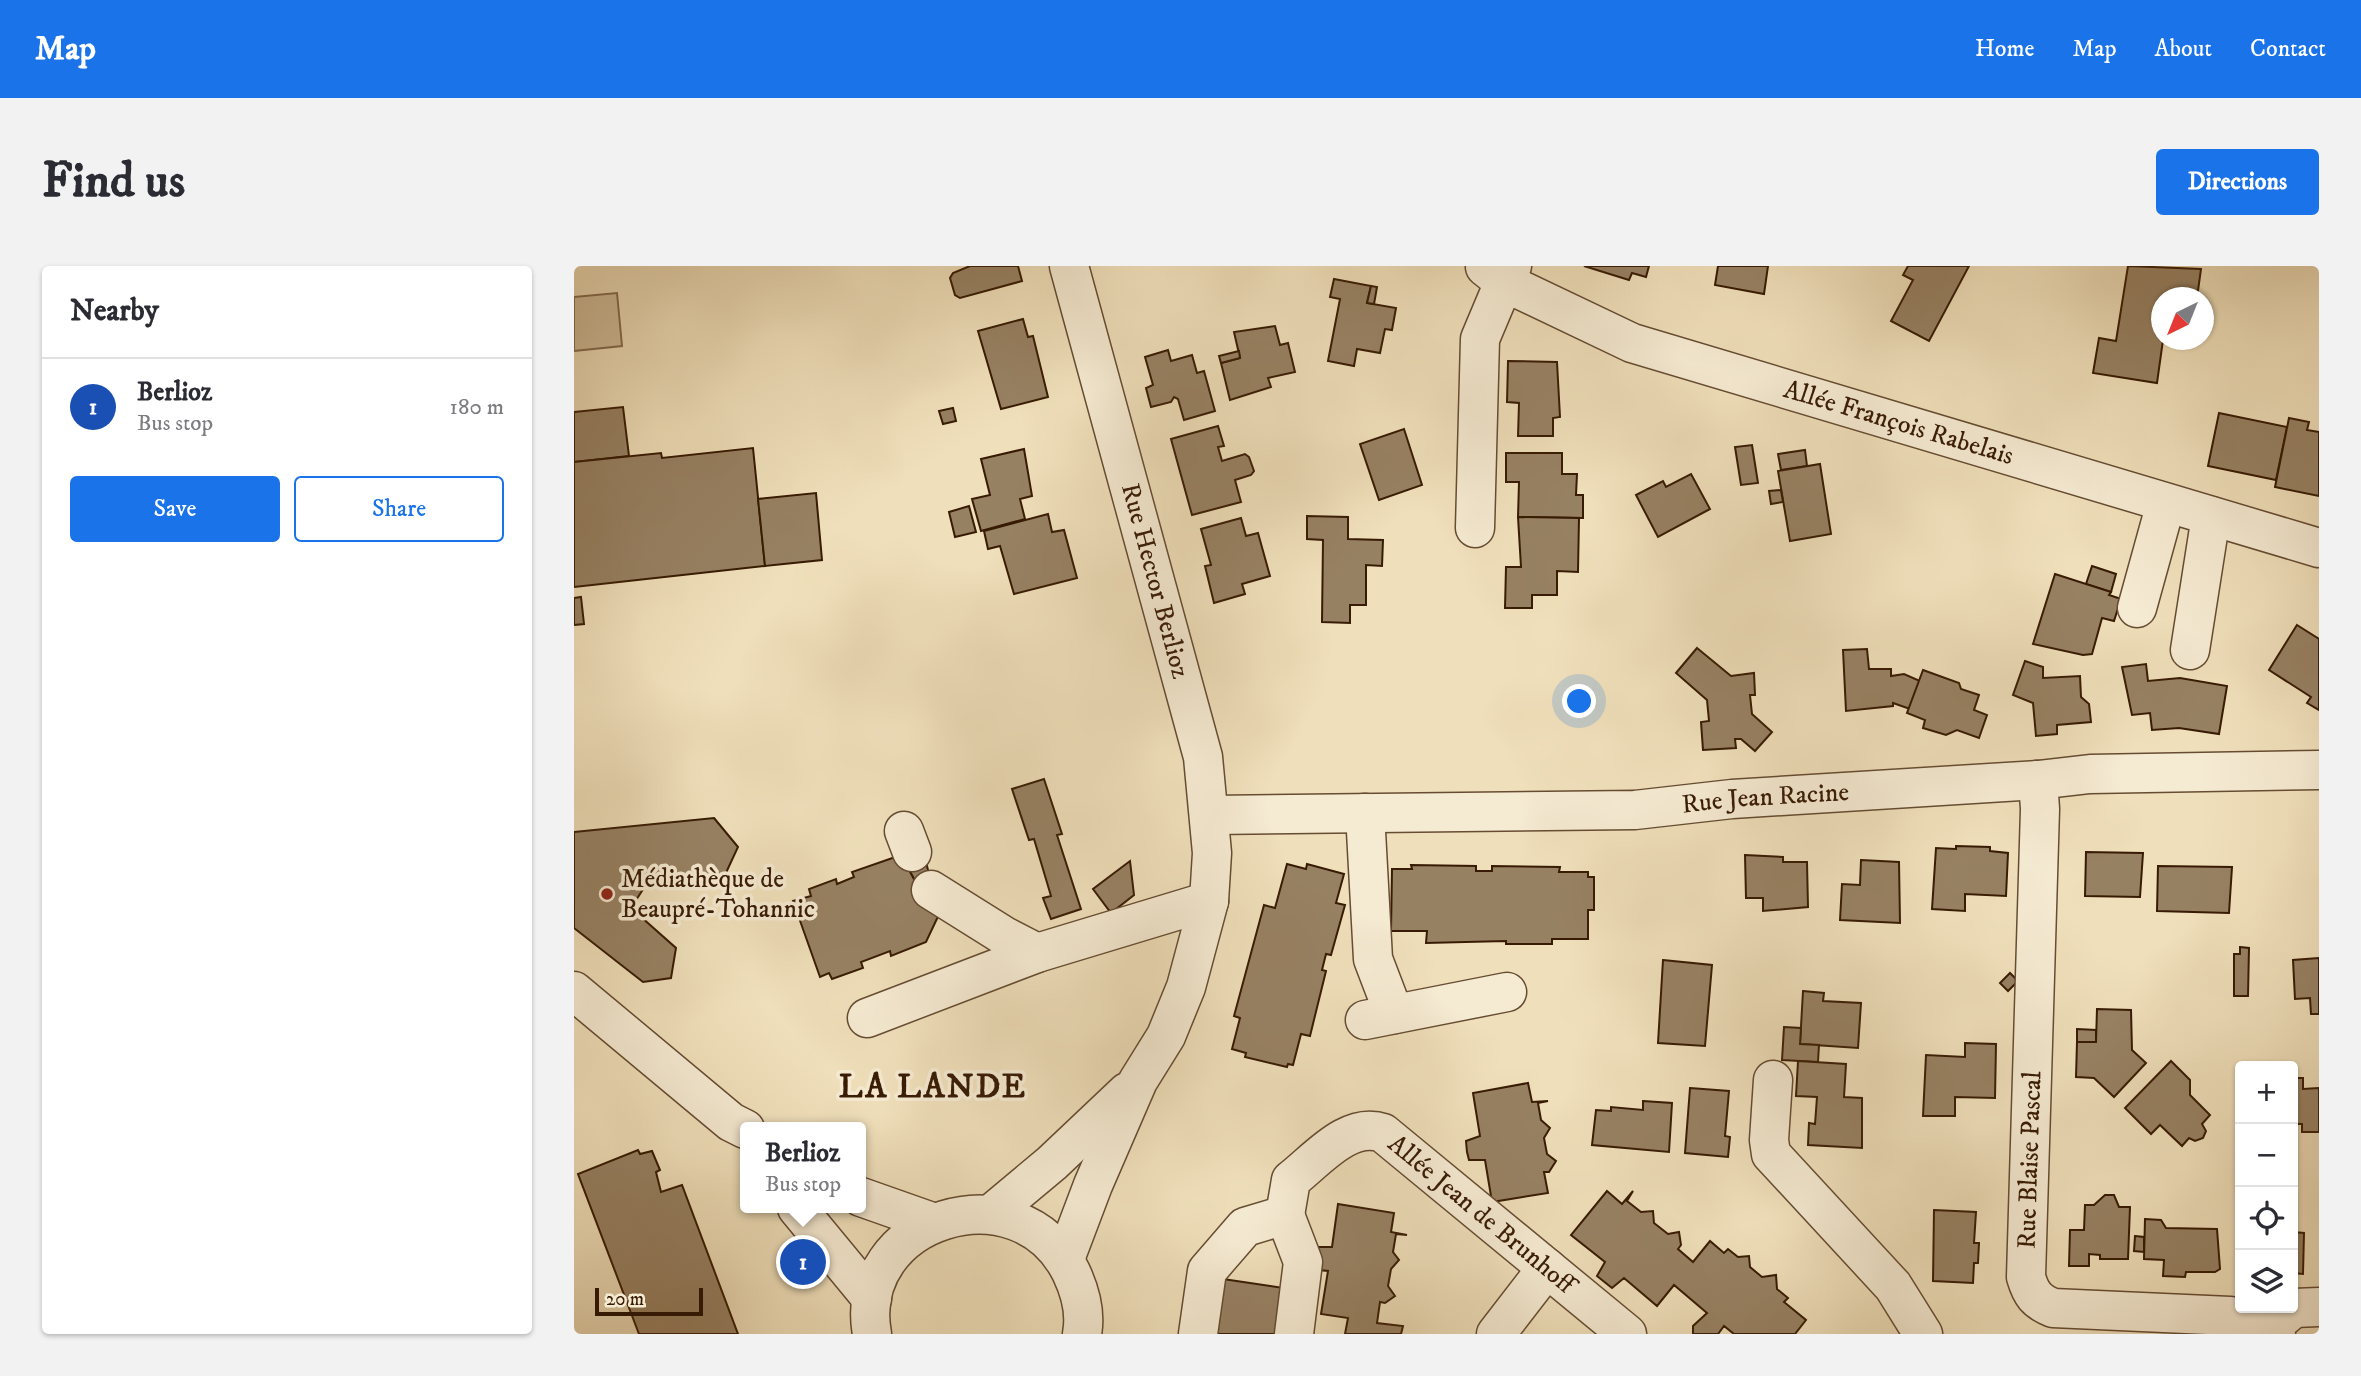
<!DOCTYPE html>
<html lang="en">
<head>
<meta charset="utf-8">
<style>
  body { margin:0; font-family:"IM FELL DW Pica",serif; background:#f2f2f3; color:#2b2b33 }
  .controls { position:absolute; right:21px; bottom:21px; display:grid; overflow:hidden; border-radius:7px; box-shadow:0 2px 5px #0004 }
  .controls button { width:63px; height:63px; display:grid; place-items:center; padding:0; border:0; border-bottom:2px solid #e1e1e2; background:#fff; color:#2b2b33; font:35px sans-serif }
  .compass { position:absolute; left:1577px; top:21px; width:63px; height:63px; border-radius:50%; background:#fff; box-shadow:0 2px 5px #0004; rotate:223deg }
  .scale { position:absolute; left:21px; bottom:18px; width:108px; box-sizing:border-box; padding-left:7px; border:4px solid #381b04; border-top:0; font-size:19px; line-height:24px; white-space:nowrap; color:#381b04; -webkit-text-stroke:5px #f5ead2; paint-order:stroke }
  .you { position:absolute; left:1006px; top:436px; width:24px; height:24px; margin:-18px; border:5px solid #fff; border-radius:50%; background:#1a73e8; box-shadow:0 0 0 10px #1a73e833 }
  .badge { display:grid; place-items:center; width:46px; height:46px; border-radius:50%; background:#1a73e8; color:#fff; font-size:23px; font-weight:700 }
  .pin { position:absolute; translate:-50% -50%; border:4px solid #fff; box-shadow:0 2px 7px #0006 }
  .popup { position:absolute; left:166px; top:856px; width:126px; height:91px; box-sizing:border-box; display:grid; place-content:center; border-radius:7px; background:#fff; filter:drop-shadow(0 2px 5px #0005); font-size:23px; white-space:nowrap; color:#7c7c81 }
  .popup b { font-size:26px; color:#2b2b33 }
  .popup::after { content:''; position:absolute; left:50%; top:100%; margin-left:-14px; border:14px solid transparent; border-top-color:#fff }
  .list { margin:0; padding:0; list-style:none }
  h2 { display:flex; justify-content:space-between; align-items:center; height:91px; margin:0; padding:0 28px; font-size:30px }
  h2 small { font-size:23px; font-weight:400; color:#7c7c81 }
  .list li { display:grid; grid-template-columns:46px 1fr auto; gap:21px; align-items:center; box-sizing:border-box; height:98px; padding:0 28px; border-top:2px solid #e1e1e2 }
  .list b { display:block; font-size:26px; white-space:nowrap }
  .list p { margin:0; font-size:23px; white-space:nowrap; color:#7c7c81 }
  .list em { font-size:23px; font-style:normal; color:#7c7c81 }
  .actions { display:flex; gap:14px; padding:21px 28px }
  .actions a { flex:1; padding:16px 0; border:2px solid #1a73e8; border-radius:7px; text-align:center; font-size:24px; color:#1a73e8 }
  .actions .main { background:#1a73e8; color:#fff }
  .icon { flex:none; width:38px; height:38px; fill:none; stroke:currentColor; stroke-width:2; stroke-linecap:round; stroke-linejoin:round }
  .map { position:relative; flex:none; width:1745px; height:1068px; overflow:hidden; border-radius:7px }
  header { display:flex; align-items:center; gap:42px; box-sizing:border-box; height:98px; padding:0 35px; background:#1a73e8; color:#fff }
  header strong { font-size:33px }
  nav { display:flex; gap:38px; margin-inline-start:auto; font-size:24px }
  .intro { display:flex; align-items:center; justify-content:space-between; box-sizing:border-box; height:168px; padding:0 42px }
  h1 { margin:0; font-size:49px }
  .button { padding:18px 32px; border-radius:7px; background:#1a73e8; color:#fff; font-size:24px; font-weight:700 }
  main { display:flex; gap:42px; padding:0 42px }
  aside { flex:1; background:#fff; border-radius:7px; box-shadow:0 2px 5px #0004 }
  .map>svg:first-child { display:block }
  .green { fill:#d0be9b; stroke:#846c50; stroke-width:2 }
  .building { fill:#978163; stroke:#381b04; stroke-width:2 }
  .lines { fill:none; stroke-linecap:round; stroke-linejoin:round }
  .minor-casing { stroke:#664c32; stroke-width:41 }
  .minor { stroke:#f5ead2; stroke-width:38 }
  .poi-dot { fill:#8f2418; stroke:#f5ead2; stroke-width:2.5 }
  .labels { text-anchor:middle; dominant-baseline:central; stroke-width:7; stroke-linejoin:round; paint-order:stroke }
  .street-label { font-size:26px; fill:#381b04; stroke:#f5ead2 }
  .poi-label { font-size:26px; fill:#381b04; stroke:#f5ead2; text-anchor:start }
  .district-label { font-size:33px; font-weight:bold; letter-spacing:2px; fill:#381b04; stroke:#f5ead2 }
</style>
</head>
<body>
<header>
<strong>Map</strong>
<nav><a>Home</a><a>Map</a><a>About</a><a>Contact</a></nav>
</header>
<div class="intro"><h1>Find us</h1><a class="button">Directions</a></div>
<main>
<aside>
<h2>Nearby<small></small></h2>
<ul class="list">
<li><span class="badge" style="background:#1a4fb4">1</span><div><b>Berlioz</b><p>Bus stop</p></div><em>180 m</em></li>
</ul>
<div class="actions"><a class="main">Save</a><a>Share</a></div>
</aside>
<div class="map">
<svg width="1745" height="1068" viewBox="0 0 1745 1068">
  <rect width="100%" height="100%" fill="#efdfba"/>
  <filter id="stains"><feTurbulence type="fractalNoise" baseFrequency=".00286" numOctaves="4"/><feColorMatrix values="0 0 0 0 .2 0 0 0 0 .09 0 0 0 0 .02 0 0 0 .5 -.17"/></filter>
  <radialGradient id="worn" r=".72"><stop offset=".6" stop-color="#630" stop-opacity="0"/><stop offset="1" stop-color="#630" stop-opacity=".3"/></radialGradient>
  <polygon class="green" points="43,27 48,80 0,85 0,31"/>
  <g class="building">
    <polygon points="396,0 444,0 448,15 386,32 381,29 376,12 379,7"/>
    <polygon points="1010,0 1075,0 1072,11 1058,7 1055,14"/>
    <polygon points="1144,0 1194,0 1190,28 1141,19"/>
    <polygon points="1334,0 1395,0 1355,75 1317,55 1339,14 1329,9"/>
    <polygon points="1554,0 1627,3 1623,32 1588,32 1589,74 1583,117 1519,107 1525,72 1542,75"/>
    <polygon points="760,13 797,20 793,37 822,42 818,64 811,63 806,87 783,83 780,100 754,95 766,33 756,31"/>
    <polygon points="797,20 803,21 800,38 793,37"/>
    <polygon points="449,53 454,71 459,70 474,131 427,143 404,65"/>
    <polygon points="701,60 706,79 714,77 721,106 694,112 697,121 656,134 647,97 666,92 660,66"/>
    <polygon points="594,84 597,95 618,89 623,107 630,105 641,145 610,154 604,133 600,131 597,136 577,141 572,122 579,119 571,91"/>
    <polygon points="665,85 666,92 647,97 645,90"/>
    <polygon points="934,95 983,96 986,151 979,152 979,170 944,170 945,137 933,136"/>
    <polygon points="49,141 55,190 0,196 0,146"/>
    <polygon points="379,142 382,155 369,158 365,145"/>
    <polygon points="1645,147 1713,161 1702,214 1634,200"/>
    <polygon points="1715,152 1735,156 1733,164 1745,166 1745,230 1701,221"/>
    <polygon points="644,160 650,180 644,181 648,195 671,188 675,191 680,205 677,209 661,214 667,236 618,249 597,173"/>
    <polygon points="830,163 848,219 805,234 786,178"/>
    <polygon points="1178,179 1184,217 1167,219 1161,181"/>
    <polygon points="179,182 191,300 0,321 0,196 87,187 88,192"/>
    <polygon points="450,183 458,230 446,233 451,253 407,265 398,233 416,229 407,193"/>
    <polygon points="1231,184 1233,200 1207,204 1204,188"/>
    <polygon points="932,187 988,187 988,208 1003,208 1002,229 1009,229 1009,252 944,251 945,216 932,216"/>
    <polygon points="1246,198 1257,268 1216,275 1204,205"/>
    <polygon points="1117,208 1136,243 1084,271 1062,229 1089,215 1092,221"/>
    <polygon points="1207,224 1209,236 1197,238 1195,225"/>
    <polygon points="242,227 248,294 191,300 184,233"/>
    <polygon points="395,240 402,266 381,271 375,246"/>
    <polygon points="474,248 478,266 490,264 503,312 440,328 426,280 414,283 410,265"/>
    <polygon points="733,250 774,251 774,273 809,274 808,300 792,299 792,339 776,339 776,357 748,356 749,274 733,273"/>
    <polygon points="944,251 1005,252 1004,306 983,305 983,329 958,329 958,342 931,342 932,301 947,301"/>
    <polygon points="667,252 672,270 684,267 696,310 668,318 671,328 640,337 631,300 637,299 627,263"/>
    <polygon points="1518,300 1542,308 1537,326 1512,318"/>
    <polygon points="1481,308 1537,326 1535,329 1547,333 1540,355 1528,352 1518,388 1509,389 1459,378"/>
    <polygon points="7,331 10,358 0,359 0,332"/>
    <polygon points="1723,359 1745,373 1745,444 1733,437 1737,431 1695,404"/>
    <polygon points="1123,382 1157,410 1180,407 1181,429 1176,429 1178,448 1198,466 1181,485 1167,473 1161,473 1162,482 1129,484 1127,456 1135,455 1133,434 1102,407"/>
    <polygon points="1293,383 1295,403 1317,403 1317,410 1330,408 1346,415 1336,443 1319,437 1319,440 1272,445 1269,384"/>
    <polygon points="1451,395 1469,401 1469,412 1506,410 1507,431 1515,438 1517,456 1483,459 1483,468 1462,470 1459,437 1439,429"/>
    <polygon points="1572,398 1574,415 1606,412 1653,420 1645,468 1605,462 1578,464 1576,447 1558,449 1548,401"/>
    <polygon points="1349,404 1385,417 1387,423 1405,429 1400,444 1413,449 1405,472 1383,464 1372,469 1349,462 1351,454 1333,447"/>
    <polygon points="470,513 488,568 483,569 507,643 477,653 469,632 477,630 460,573 455,574 438,523"/>
    <polygon points="140,552 164,581 151,609 75,614 57,642 102,682 97,712 69,716 0,662 0,566"/>
    <polygon points="1382,580 1416,581 1416,585 1434,587 1432,630 1391,628 1391,645 1358,643 1362,582 1382,583"/>
    <polygon points="349,583 358,621 348,628 327,589"/>
    <polygon points="1512,586 1569,587 1566,631 1511,630"/>
    <polygon points="327,589 348,628 368,642 352,676 317,690 316,685 287,696 289,702 258,713 255,707 246,711 219,635 237,630 235,623 262,613 263,618 280,611 278,606"/>
    <polygon points="1171,589 1209,591 1209,596 1233,596 1234,641 1189,645 1189,632 1172,632"/>
    <polygon points="1287,594 1325,596 1326,657 1266,654 1268,618 1286,619"/>
    <polygon points="556,595 560,629 537,647 519,623"/>
    <polygon points="713,598 732,603 733,598 770,608 762,637 771,639 757,689 752,688 748,704 752,705 736,770 727,768 719,799 714,798 713,801 671,791 672,787 658,783 666,752 660,750 690,639 701,642"/>
    <polygon points="837,599 902,600 902,605 918,605 918,600 986,601 985,606 1014,606 1014,611 1020,611 1020,644 1014,644 1014,673 978,673 978,678 932,678 932,675 852,677 853,665 817,665 818,603 838,603"/>
    <polygon points="1584,600 1658,601 1655,647 1583,645"/>
    <polygon points="1666,681 1675,682 1674,730 1660,730 1660,688 1666,688"/>
    <polygon points="1745,692 1745,748 1737,748 1736,732 1721,733 1719,694"/>
    <polygon points="1089,694 1138,699 1131,780 1084,777"/>
    <polygon points="1436,707 1444,715 1434,725 1426,717"/>
    <polygon points="1229,725 1250,727 1249,735 1287,737 1284,782 1226,778"/>
    <polygon points="1523,743 1557,744 1558,784 1572,797 1540,831 1520,812 1502,811 1503,776 1522,776"/>
    <polygon points="1210,761 1227,762 1226,778 1245,779 1244,796 1208,794"/>
    <polygon points="1503,763 1522,764 1522,776 1503,776"/>
    <polygon points="1391,777 1422,778 1421,832 1381,831 1381,850 1349,850 1352,789 1391,791"/>
    <polygon points="1224,795 1272,798 1270,831 1288,832 1288,882 1234,879 1235,857 1241,858 1243,831 1222,830"/>
    <polygon points="1597,795 1616,814 1616,829 1636,849 1628,858 1632,865 1629,872 1621,875 1615,872 1608,880 1586,859 1577,868 1551,842"/>
    <polygon points="1719,812 1729,812 1729,823 1745,822 1745,866 1728,866 1728,858 1719,858"/>
    <polygon points="954,817 958,836 974,835 964,837 967,854 976,862 970,872 973,888 982,895 975,906 970,906 974,927 918,936 911,894 895,894 893,886 892,875 906,870 899,827"/>
    <polygon points="1116,822 1155,825 1151,870 1156,871 1154,891 1111,887"/>
    <polygon points="1069,835 1098,837 1095,886 1018,879 1022,844 1037,845 1037,841 1069,844"/>
    <polygon points="64,884 66,888 78,885 86,904 82,906 87,926 108,919 164,1068 65,1068 4,908"/>
    <polygon points="1033,925 1048,938 1059,925 1053,935 1067,946 1079,945 1080,957 1094,968 1105,966 1107,979 1104,983 1119,996 1136,975 1150,987 1154,983 1164,991 1175,990 1176,1001 1188,1011 1202,1009 1203,1023 1214,1032 1210,1036 1232,1054 1221,1068 1160,1068 1150,1060 1144,1068 1119,1068 1119,1060 1133,1047 1100,1019 1083,1040 1050,1012 1038,1022 1023,1010 1031,996 997,969"/>
    <polygon points="1531,929 1540,929 1545,941 1556,941 1554,993 1526,993 1526,989 1515,988 1515,1000 1495,1000 1496,964 1510,964 1511,939 1520,939"/>
    <polygon points="764,938 820,947 817,966 833,969 822,968 819,986 825,994 817,1003 814,1020 821,1030 811,1037 806,1036 803,1057 829,1060 827,1068 771,1068 774,1052 747,1048 754,1005 745,1004 742,981 758,981"/>
    <polygon points="1360,944 1402,946 1400,977 1405,977 1404,997 1400,997 1399,1017 1359,1015"/>
    <polygon points="1571,953 1587,954 1592,962 1643,963 1646,1003 1641,1006 1612,1006 1611,1011 1589,1010 1590,994 1570,993"/>
    <polygon points="1664,966 1666,966 1666,997 1663,997"/>
    <polygon points="1719,966 1730,967 1729,1008 1719,1007"/>
    <polygon points="1561,970 1570,971 1570,986 1560,985"/>
    <polygon points="649,1013 710,1022 703,1068 640,1068"/>
  </g>
  <g class="lines">
    <g class="minor-casing">
      <g id="minor">
        <path id="s1" d="M938 0 930 16 1058 77 1745 282"/>
        <polyline points="901,262 906,73 930,16 911,1"/>
        <polyline points="1563,342 1592,237"/>
        <polyline points="1616,384 1637,250"/>
        <path d="M1464 514 1466 543 1452 1011C1457 1028 1462 1035 1479 1042L1656 1050C1673 1053 1691 1054 1702 1068"/>
        <polyline points="791,547 799,693 820,748"/>
        <path id="s2" d="M637 549 1061 544 1158 533 1464 514 1516 508 1745 504"/>
        <polyline points="330,565 338,586"/>
        <polyline points="357,624 432,671 463,687"/>
        <polyline points="0,725 157,856 171,863"/>
        <polyline points="293,752 463,687 635,635"/>
        <polyline points="791,754 933,726"/>
        <polyline points="1199,814 1195,874 1197,888 1319,1020 1349,1068"/>
        <polyline points="287,931 358,956"/>
        <polyline points="223,942 298,1033"/>
        <polyline points="417,948 478,897 553,826"/>
        <path id="s3" d="M711 949 717 914C743 894 774 855 809 867L1053 1068"/>
        <polyline points="711,949 729,996 720,1068"/>
        <polyline points="491,993 519,919 564,815 592,770 612,721 635,635 638,587 629,491 495,0"/>
        <polyline points="1697,1061 1720,1042 1745,1041"/>
        <path d="M298 1068C277 953 445 900 497 1006 506 1025 512 1047 508 1068"/>
        <polyline points="624,1068 633,1005 671,961 711,949"/>
        <polyline points="922,1068 973,1002"/>
      </g>
    </g>
    <use href="#minor" class="minor"/>
  </g>
  <circle class="poi-dot" cx="33" cy="628" r="7"/>
  <g class="labels">
    <g class="street-label">
      <text stroke="none"><textPath href="#s1" startOffset="438">Allée François Rabelais</textPath></text>
      <text transform="translate(581 315) rotate(75)">Rue Hector Berlioz</text>
      <text stroke="none"><textPath href="#s2" startOffset="555">Rue Jean Racine</textPath></text>
      <text transform="translate(1456 894) rotate(-88)">Rue Blaise Pascal</text>
      <text stroke="none"><textPath href="#s3" startOffset="271">Allée Jean de Brunhoff</textPath></text>
    </g>
    <g class="poi-label">
      <text x="47" y="613">Médiathèque de<tspan x="47" dy="30">Beaupré-Tohannic</tspan></text>
    </g>
    <g class="district-label">
      <text x="359" y="821">LA LANDE</text>
    </g>
  </g>
  <rect width="100%" height="100%" filter="url(#stains)"/>
  <rect width="100%" height="100%" fill="url(#worn)"/>
</svg>
<div class="controls">
<button>+</button>
<button>−</button>
<button><svg class="icon" aria-label="locate" viewBox="0 0 24 24"><circle cx="12" cy="12" r="6"/><path d="M12 2v4M12 18v4M2 12h4M18 12h4"/></svg></button>
<button><svg class="icon" aria-label="layers" viewBox="0 0 24 24"><path d="M12 4l9 5-9 5-9-5zM3 14l9 5 9-5"/></svg></button>
</div>
<svg class="compass" viewBox="-18 -18 36 36"><path d="M0-13l5 13h-10z" fill="#e53935"/><path d="M0 13l5-13h-10z" fill="#7c7c81"/></svg>
<div class="scale">20 m</div>
<div class="you"></div>
<div class="pin badge" style="left:229px;top:996px;background:#1a4fb4">1</div>
<div class="popup"><b>Berlioz</b>Bus stop</div>
</div>
</main>
</body>
</html>
